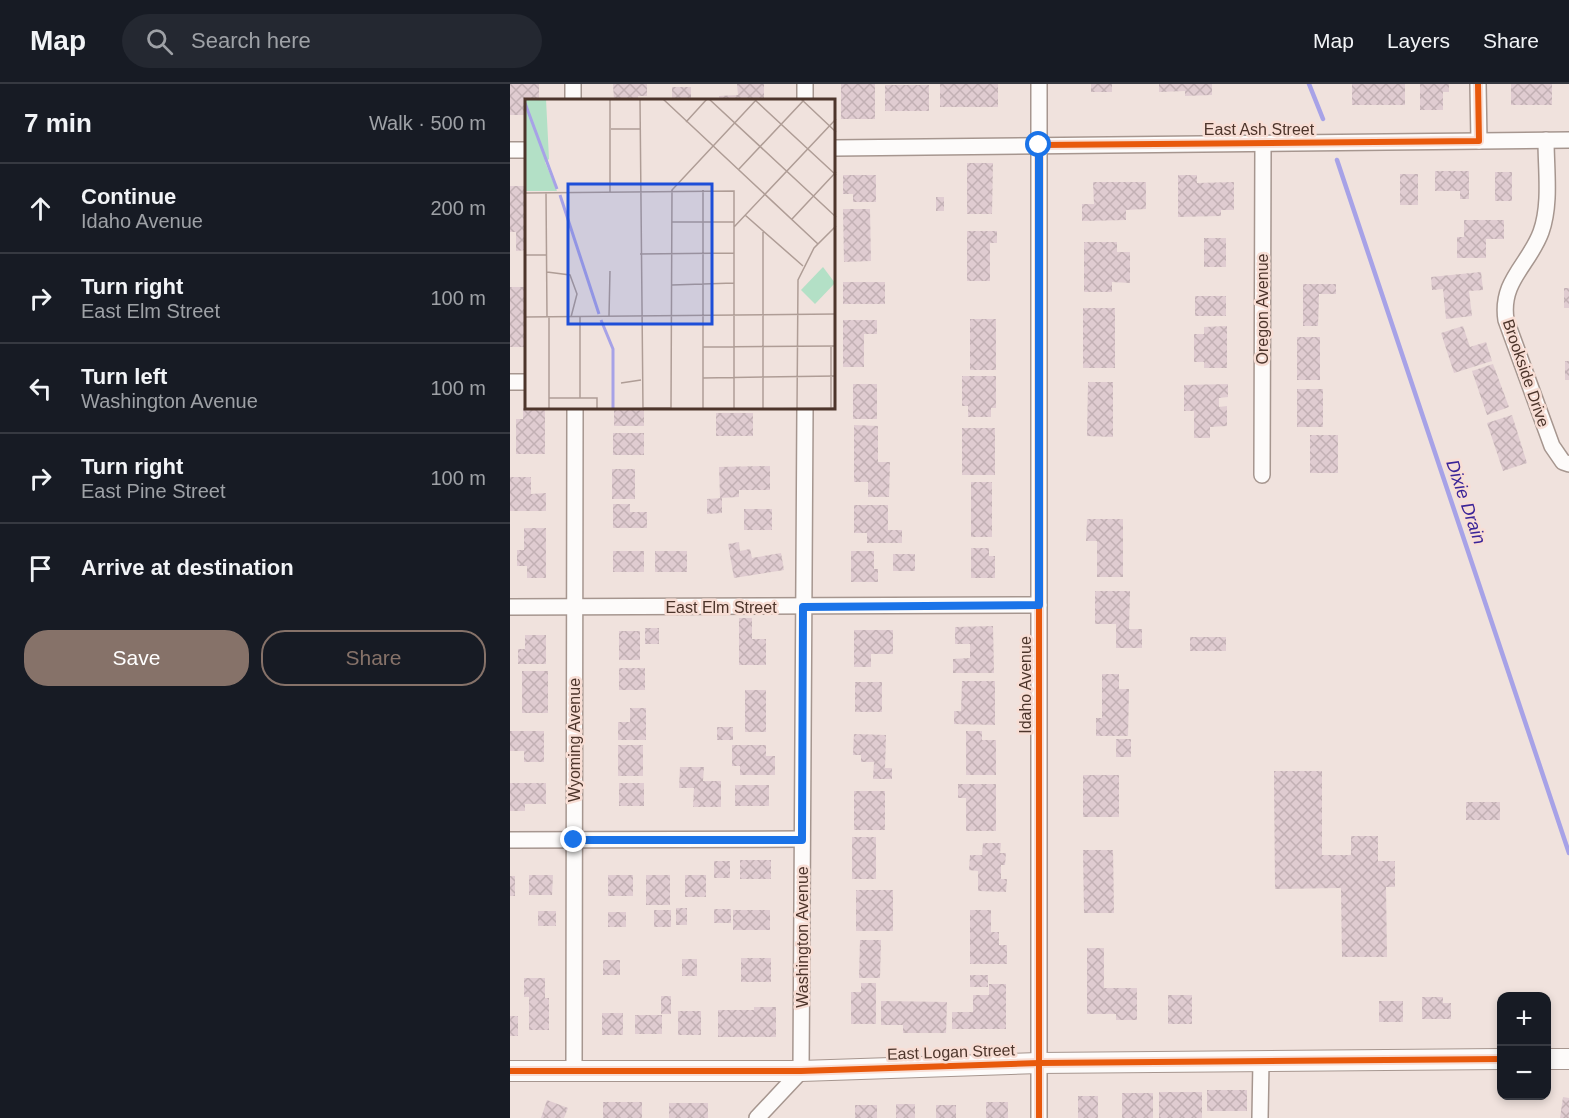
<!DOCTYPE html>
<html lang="en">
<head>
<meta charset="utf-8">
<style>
  body { margin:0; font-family:Arial,sans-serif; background:#242831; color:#f1f3f6 }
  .controls { position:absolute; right:18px; bottom:18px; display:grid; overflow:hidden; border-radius:12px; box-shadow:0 3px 9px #0003 }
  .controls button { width:54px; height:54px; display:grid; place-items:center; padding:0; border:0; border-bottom:2px solid #363941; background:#171b24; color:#f1f3f6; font:30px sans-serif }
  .stop { position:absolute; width:18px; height:18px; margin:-14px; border:4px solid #1a73e8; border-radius:50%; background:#fff }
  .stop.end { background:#1a73e8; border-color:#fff; box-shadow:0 2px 6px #0008 }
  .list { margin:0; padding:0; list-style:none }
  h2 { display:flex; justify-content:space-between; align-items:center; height:78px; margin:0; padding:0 24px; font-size:26px }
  h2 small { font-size:20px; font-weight:400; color:#9ea1a6 }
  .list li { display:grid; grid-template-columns:39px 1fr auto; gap:18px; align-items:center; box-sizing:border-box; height:90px; padding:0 24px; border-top:2px solid #363941 }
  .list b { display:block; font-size:22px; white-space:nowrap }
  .list p { margin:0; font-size:20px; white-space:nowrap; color:#9ea1a6 }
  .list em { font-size:20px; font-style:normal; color:#9ea1a6 }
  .actions { display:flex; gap:12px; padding:18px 24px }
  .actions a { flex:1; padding:14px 0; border:2px solid #867269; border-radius:24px; text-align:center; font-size:21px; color:#867269 }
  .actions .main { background:#867269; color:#fff }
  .icon { flex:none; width:33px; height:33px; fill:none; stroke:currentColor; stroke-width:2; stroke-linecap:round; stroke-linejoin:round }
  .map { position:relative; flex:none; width:1059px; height:1034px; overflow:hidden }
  header { display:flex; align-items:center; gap:36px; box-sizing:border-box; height:84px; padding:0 30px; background:#171b24; border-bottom:2px solid #363941 }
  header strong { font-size:28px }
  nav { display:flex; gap:33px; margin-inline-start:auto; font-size:21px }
  .search { width:420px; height:54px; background:#242831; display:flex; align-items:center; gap:15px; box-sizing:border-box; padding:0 21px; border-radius:33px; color:#9ea1a6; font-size:22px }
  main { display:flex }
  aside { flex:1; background:#171b24 }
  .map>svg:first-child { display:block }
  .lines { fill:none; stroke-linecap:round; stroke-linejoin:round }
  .stream { stroke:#a7a2e7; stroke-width:4.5 }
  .building { fill:url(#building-cross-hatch) }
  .minor-casing { stroke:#a6968f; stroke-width:18 }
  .tertiary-casing { stroke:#a6968f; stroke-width:22 }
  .minor { stroke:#fdfbfa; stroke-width:15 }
  .tertiary { stroke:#fdfbfa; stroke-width:20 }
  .cycleway-casing { stroke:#f8ded5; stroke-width:10 }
  .cycleway { stroke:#e8590c; stroke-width:6 }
  .route { stroke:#1a73e8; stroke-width:8 }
  .labels { text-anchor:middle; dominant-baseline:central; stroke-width:5; stroke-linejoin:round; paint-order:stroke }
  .street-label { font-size:16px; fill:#4d352b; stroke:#f8ded5 }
  .water-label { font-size:18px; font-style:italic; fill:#3a2498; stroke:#f8ded5 }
  .inset-river { fill:none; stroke:#a7a2e7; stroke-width:3 }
  .inset-road { fill:none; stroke:#af9d96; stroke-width:1.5 }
  .view { fill:#1d4ed8; fill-opacity:0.15; stroke:#1d4ed8; stroke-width:3 }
  .inset-edge { fill:none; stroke:#4d352b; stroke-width:3 }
</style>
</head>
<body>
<header>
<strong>Map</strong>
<div class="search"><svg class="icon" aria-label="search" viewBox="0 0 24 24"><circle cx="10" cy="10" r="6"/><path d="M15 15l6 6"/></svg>Search here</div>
<nav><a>Map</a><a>Layers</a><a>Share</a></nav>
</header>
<main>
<aside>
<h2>7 min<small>Walk · 500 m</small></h2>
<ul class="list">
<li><svg class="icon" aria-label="ahead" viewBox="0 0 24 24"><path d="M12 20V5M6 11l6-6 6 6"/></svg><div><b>Continue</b><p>Idaho Avenue</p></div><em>200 m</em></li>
<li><svg class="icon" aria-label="right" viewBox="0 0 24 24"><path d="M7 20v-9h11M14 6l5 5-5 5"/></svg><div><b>Turn right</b><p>East Elm Street</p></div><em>100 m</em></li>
<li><svg class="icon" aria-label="left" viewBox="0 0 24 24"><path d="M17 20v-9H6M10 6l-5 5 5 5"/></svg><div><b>Turn left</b><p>Washington Avenue</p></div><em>100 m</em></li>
<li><svg class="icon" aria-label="right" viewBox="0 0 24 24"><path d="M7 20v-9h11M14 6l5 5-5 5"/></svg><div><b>Turn right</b><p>East Pine Street</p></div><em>100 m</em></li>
<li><svg class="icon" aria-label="arrive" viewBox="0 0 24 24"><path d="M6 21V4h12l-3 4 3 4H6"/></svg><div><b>Arrive at destination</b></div></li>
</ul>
<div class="actions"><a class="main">Save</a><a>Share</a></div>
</aside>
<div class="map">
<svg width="1059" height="1034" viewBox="0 0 1059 1034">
  <defs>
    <pattern id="building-cross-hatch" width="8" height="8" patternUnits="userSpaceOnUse" patternTransform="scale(1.5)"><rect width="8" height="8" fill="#e0ccd1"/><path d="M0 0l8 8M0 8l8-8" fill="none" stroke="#c2b0b4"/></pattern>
  </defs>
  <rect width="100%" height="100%" fill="#f0e2dd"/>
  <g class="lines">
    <g class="stream">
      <polyline points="799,0 813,35"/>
      <polyline points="827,76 1059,769"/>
    </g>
  </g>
  <g class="building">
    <polygon points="0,0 29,0 29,16 16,16 16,31 0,31"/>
    <polygon points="103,0 137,0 137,12 128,12 128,16 104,16"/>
    <polygon points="227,0 254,0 254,16 209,16 209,12 228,11"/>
    <rect x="331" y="0" width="34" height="35"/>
    <rect x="430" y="0" width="58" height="23"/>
    <rect x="581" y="0" width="21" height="8"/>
    <polygon points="649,0 702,0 702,11 675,12 675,7 649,8"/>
    <rect x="842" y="0" width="53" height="21"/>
    <polygon points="910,0 939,0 939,8 933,8 933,26 910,26"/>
    <rect x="1001" y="0" width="41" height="21"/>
    <rect x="375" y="1" width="44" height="26"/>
    <rect x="162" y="3" width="19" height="13"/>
    <polygon points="457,79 483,79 482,130 457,130"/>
    <polygon points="925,87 959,87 959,115 950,115 950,107 925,107"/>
    <rect x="985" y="88" width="17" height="29"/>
    <rect x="890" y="90" width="18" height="31"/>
    <polygon points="333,91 366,91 366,118 343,118 343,110 333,110"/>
    <polygon points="668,91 687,91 687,99 724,98 724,126 711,126 711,132 668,133"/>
    <polygon points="583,98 636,98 636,125 616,126 616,136 572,137 572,120 584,120"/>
    <polygon points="0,102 16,102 16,166 6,167 6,148 0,148"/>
    <rect x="426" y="113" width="8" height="14"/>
    <polygon points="333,125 360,125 361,177 334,178"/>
    <polygon points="954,136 994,136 994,155 976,155 976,174 947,174 947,153 954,153"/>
    <polygon points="457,147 487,147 487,159 480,159 480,197 457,197"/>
    <rect x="694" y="154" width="22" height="29"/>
    <polygon points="574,158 607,158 607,168 620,168 620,199 602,198 602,208 574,208"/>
    <polygon points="971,188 973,206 959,207 962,232 936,235 933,205 922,206 921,193"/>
    <rect x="333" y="198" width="42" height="22"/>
    <polygon points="793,200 826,200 826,210 809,210 808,242 793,242"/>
    <polygon points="0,203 16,203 16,221 14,221 14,226 16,226 16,263 0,263"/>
    <rect x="1054" y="204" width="5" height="20"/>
    <rect x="685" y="212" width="31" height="20"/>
    <rect x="573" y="224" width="32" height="60"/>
    <rect x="460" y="235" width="26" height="51"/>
    <polygon points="333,236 367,236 367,250 354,250 354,283 333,283"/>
    <polygon points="717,242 717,284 694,284 694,278 684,278 684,250 694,250 694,243"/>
    <polygon points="953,242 960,263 976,258 982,277 944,289 931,249"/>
    <rect x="787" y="253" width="23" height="43"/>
    <rect x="1055" y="277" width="4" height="19"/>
    <polygon points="983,280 999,323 977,331 962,287"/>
    <polygon points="452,292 486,292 486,324 481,324 481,333 458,333 458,322 452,322"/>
    <polygon points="578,298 603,298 603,353 577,352"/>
    <rect x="343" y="300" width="24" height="35"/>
    <polygon points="718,300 718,313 709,314 709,323 717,322 717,342 700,343 700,354 684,354 684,327 674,327 674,301"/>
    <rect x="787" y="305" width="26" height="38"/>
    <polygon points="13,324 35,324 35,370 6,370 6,335 13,335"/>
    <rect x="104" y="324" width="30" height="18"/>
    <rect x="206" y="329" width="37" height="23"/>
    <polygon points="1002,331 1017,379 993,387 977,339"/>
    <polygon points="344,341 368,342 368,378 380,378 379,413 358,413 358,398 344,398"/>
    <rect x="452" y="344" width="33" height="47"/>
    <rect x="103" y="349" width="31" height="22"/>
    <rect x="800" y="351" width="28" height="38"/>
    <polygon points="260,382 260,406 229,406 229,413 210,414 209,383"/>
    <rect x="102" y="385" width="23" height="30"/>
    <polygon points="0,393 21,393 21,410 36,409 36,427 0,427"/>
    <rect x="461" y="398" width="21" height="55"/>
    <polygon points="212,414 212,429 197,430 197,415"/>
    <polygon points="103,420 120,420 120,428 137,428 137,444 103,444"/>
    <polygon points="344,421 378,421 378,446 392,446 392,459 357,459 357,449 344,449"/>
    <rect x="234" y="425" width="28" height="21"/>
    <polygon points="577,435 613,435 613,493 587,493 587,457 576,457"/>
    <polygon points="14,444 36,444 36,494 17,494 17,482 7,482 7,466 14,466"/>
    <polygon points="229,458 230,467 240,465 242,474 271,469 274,486 224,494 218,460"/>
    <polygon points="461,464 479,464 479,472 485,472 485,494 461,494"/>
    <rect x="103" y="467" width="31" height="21"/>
    <rect x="145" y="467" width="32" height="21"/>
    <polygon points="341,467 364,467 364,485 368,485 368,498 341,498"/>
    <rect x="383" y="470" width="22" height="17"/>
    <polygon points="585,507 620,507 619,545 632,545 632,564 606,564 606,540 585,540"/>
    <polygon points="229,534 242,534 242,555 256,555 256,581 229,581"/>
    <polygon points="483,542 484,589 443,589 443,575 460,574 460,560 445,560 445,543"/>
    <rect x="135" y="544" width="14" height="16"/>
    <polygon points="344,546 383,546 383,570 361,570 361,583 344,583"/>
    <rect x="109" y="547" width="21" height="29"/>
    <polygon points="15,551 36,551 36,580 8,580 8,565 15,565"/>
    <rect x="680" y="553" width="36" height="14"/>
    <rect x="109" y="584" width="26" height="22"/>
    <rect x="12" y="587" width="26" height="42"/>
    <polygon points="592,590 609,590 609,605 619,605 618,652 586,652 586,634 592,634"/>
    <polygon points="452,597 485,597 485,641 444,640 444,627 451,627"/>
    <rect x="345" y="598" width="27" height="30"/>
    <rect x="235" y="606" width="21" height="42"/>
    <polygon points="120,624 136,624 136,656 108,656 108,638 120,638"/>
    <rect x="207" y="643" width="16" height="13"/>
    <polygon points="0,647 34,647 34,678 14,678 14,667 0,667"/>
    <polygon points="456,647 472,647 472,656 486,656 486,691 456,691"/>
    <polygon points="344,650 376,651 375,684 382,684 382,695 363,695 364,678 351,678 351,671 343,671"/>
    <rect x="606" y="655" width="15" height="18"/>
    <rect x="108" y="661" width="25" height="31"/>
    <polygon points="222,661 256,661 256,672 265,672 265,691 230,691 230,682 222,682"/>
    <polygon points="170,683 194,683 193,697 211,697 211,723 183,723 184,704 169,704"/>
    <polygon points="764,687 812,687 812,771 841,771 841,752 868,752 868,777 885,777 885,803 876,803 877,873 832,873 831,804 765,805"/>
    <rect x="573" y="691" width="36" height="42"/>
    <polygon points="0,699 36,699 36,720 15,720 15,727 0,727"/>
    <rect x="109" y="699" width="25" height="23"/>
    <polygon points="448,700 486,700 486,747 456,747 456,714 448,714"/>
    <rect x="225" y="701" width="34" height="21"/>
    <rect x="344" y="707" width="31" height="39"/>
    <rect x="956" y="718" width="34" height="18"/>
    <rect x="342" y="753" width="24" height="42"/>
    <polygon points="473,759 491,759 490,769 496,769 495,781 491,781 491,795 497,795 496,808 468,807 468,787 459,786 460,771 472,771"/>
    <polygon points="573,766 603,766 604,829 574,829"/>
    <rect x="230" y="776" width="31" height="19"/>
    <rect x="204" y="777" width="16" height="17"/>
    <polygon points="19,791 43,791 42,811 19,811"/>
    <rect x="98" y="791" width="25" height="21"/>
    <rect x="136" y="791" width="24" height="30"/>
    <rect x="175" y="791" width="21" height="22"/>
    <rect x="0" y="792" width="5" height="20"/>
    <rect x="346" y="806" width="37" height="41"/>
    <rect x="166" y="824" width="11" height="17"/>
    <rect x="204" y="825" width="17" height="14"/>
    <rect x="144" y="826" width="17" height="17"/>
    <rect x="223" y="826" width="37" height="20"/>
    <polygon points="460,826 481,826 481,848 489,848 489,861 497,861 497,880 460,880"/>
    <rect x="28" y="827" width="18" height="15"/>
    <rect x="98" y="828" width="18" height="15"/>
    <polygon points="350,856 371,856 370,894 349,894"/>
    <polygon points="577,864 594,864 594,904 627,904 627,936 606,936 606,930 577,930"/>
    <rect x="231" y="874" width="30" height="24"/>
    <rect x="172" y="875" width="15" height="17"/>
    <rect x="93" y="876" width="17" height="15"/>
    <rect x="460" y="891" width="18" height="12"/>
    <polygon points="14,894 35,894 35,914 39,914 39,946 19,946 19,913 14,913"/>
    <polygon points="351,899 366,899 366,940 341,940 341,908 351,908"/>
    <polygon points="479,900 496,900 496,945 442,945 442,928 463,928 463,911 479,911"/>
    <rect x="658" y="911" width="24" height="29"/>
    <rect x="151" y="912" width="10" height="18"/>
    <polygon points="912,913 933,913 933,919 941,919 941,935 912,935"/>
    <polygon points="371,917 437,918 436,949 393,949 393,941 371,941"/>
    <rect x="869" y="917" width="24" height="21"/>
    <polygon points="244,923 266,923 266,953 208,953 208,926 244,926"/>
    <rect x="168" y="927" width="23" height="24"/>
    <rect x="92" y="929" width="21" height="22"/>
    <rect x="125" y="931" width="27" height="19"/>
    <rect x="0" y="932" width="8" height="20"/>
    <rect x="697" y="1006" width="40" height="21"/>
    <rect x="649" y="1008" width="43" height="26"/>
    <rect x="612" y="1009" width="31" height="25"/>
    <rect x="568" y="1012" width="20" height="22"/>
    <polygon points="1053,1013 1059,1014 1059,1034 1050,1034"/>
    <polygon points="37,1016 58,1024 54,1034 31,1034"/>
    <rect x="93" y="1018" width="39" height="16"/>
    <rect x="476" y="1018" width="22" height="16"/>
    <rect x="159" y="1019" width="39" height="15"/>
    <rect x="386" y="1020" width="19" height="14"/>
    <rect x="345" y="1021" width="22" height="13"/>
    <rect x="426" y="1021" width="20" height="13"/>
  </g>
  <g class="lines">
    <g class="minor-casing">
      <g id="minor">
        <polyline points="63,0 63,16"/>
        <polyline points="529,0 529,1034"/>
        <polyline points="968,0 969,57"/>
        <polyline points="295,16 295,0"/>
        <path d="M1036 56C1036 86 1041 120 1031 148 1019 181 990 197 996 236L1042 362 1053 378 1059 380"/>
        <polyline points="324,64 1059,56"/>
        <polyline points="0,66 16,66"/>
        <polyline points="0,298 16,298"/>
        <polyline points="752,391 753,59"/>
        <polyline points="0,523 529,521"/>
        <polyline points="0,756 292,755"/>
        <polyline points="64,987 65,324"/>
        <polyline points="247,1034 291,987 295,324"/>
        <polyline points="750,1034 751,977"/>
      </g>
    </g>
    <g class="tertiary-casing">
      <g id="tertiary">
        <polyline points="1036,975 1059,975"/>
        <polyline points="0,987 291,987 529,979 992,975"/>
      </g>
    </g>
    <use href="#minor" class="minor"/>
    <use href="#tertiary" class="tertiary"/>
    <g class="cycleway-casing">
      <g id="cycleway">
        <polyline points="0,987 291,987 529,979 992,975"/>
        <polyline points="529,1034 529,61 969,57 968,0"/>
      </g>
    </g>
    <use href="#cycleway" class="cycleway"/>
  </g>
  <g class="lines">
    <polyline class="route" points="64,756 292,756 293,523 529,521 529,61"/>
  </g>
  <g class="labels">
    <g class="street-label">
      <text x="749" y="45">East Ash Street</text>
      <text transform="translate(752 225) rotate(-90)">Oregon Avenue</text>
      <text transform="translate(1016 289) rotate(71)">Brookside Drive</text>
      <text x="211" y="523">East Elm Street</text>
      <text transform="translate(515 601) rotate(-90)">Idaho Avenue</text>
      <text transform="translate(64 656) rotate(-90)">Wyoming Avenue</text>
      <text transform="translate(292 853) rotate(-90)">Washington Avenue</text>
      <text transform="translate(441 968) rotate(-2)">East Logan Street</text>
    </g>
    <g class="water-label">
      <text transform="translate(956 418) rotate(71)">Dixie Drain</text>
    </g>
  </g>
  <g transform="translate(15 15)">
    <rect width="310" height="310" fill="#f0e2dd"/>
    <path d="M0 0H21L24 60 20 63 32 92H0Z" fill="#b3e0c6"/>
    <path d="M298 168 310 184 290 205 276 191Z" fill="#b3e0c6"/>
    <path class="inset-river" d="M0 4 32 90M35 96 74 215M76 221 88 250V310"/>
    <path class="inset-road" d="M115 0 118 310M138 0 293 145M184 0 311 118M276 0 311 33M230 1 311 76M161 23 182 0M86 30H115M214 70 279 1M178 91V310M21 93 22 218M85 93V0M0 94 209 92V310M220 116 278 167M267 120 311 73M147 123H209M209 128 311 20M238 133V310M115 155 209 154M0 156H21M22 173 45 176 52 195 46 218M147 186 209 184M84 217 85 172M0 218 311 215M24 218V310M55 218V299M306 247V309M178 248 311 247M178 279 311 277M96 284 116 281M24 299H72V310M118 309H146M146 310 147 91 232 0M179 310H202M238 310 311 309M272 310 273 181 289 149 311 127"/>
    <path class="view" d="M43 85H187V225H43Z"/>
    <rect width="310" height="310" class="inset-edge"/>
  </g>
</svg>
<div class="controls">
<button>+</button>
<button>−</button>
</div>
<div class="stop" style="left:529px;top:61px"></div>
<div class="stop end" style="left:64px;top:756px"></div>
</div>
</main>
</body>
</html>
